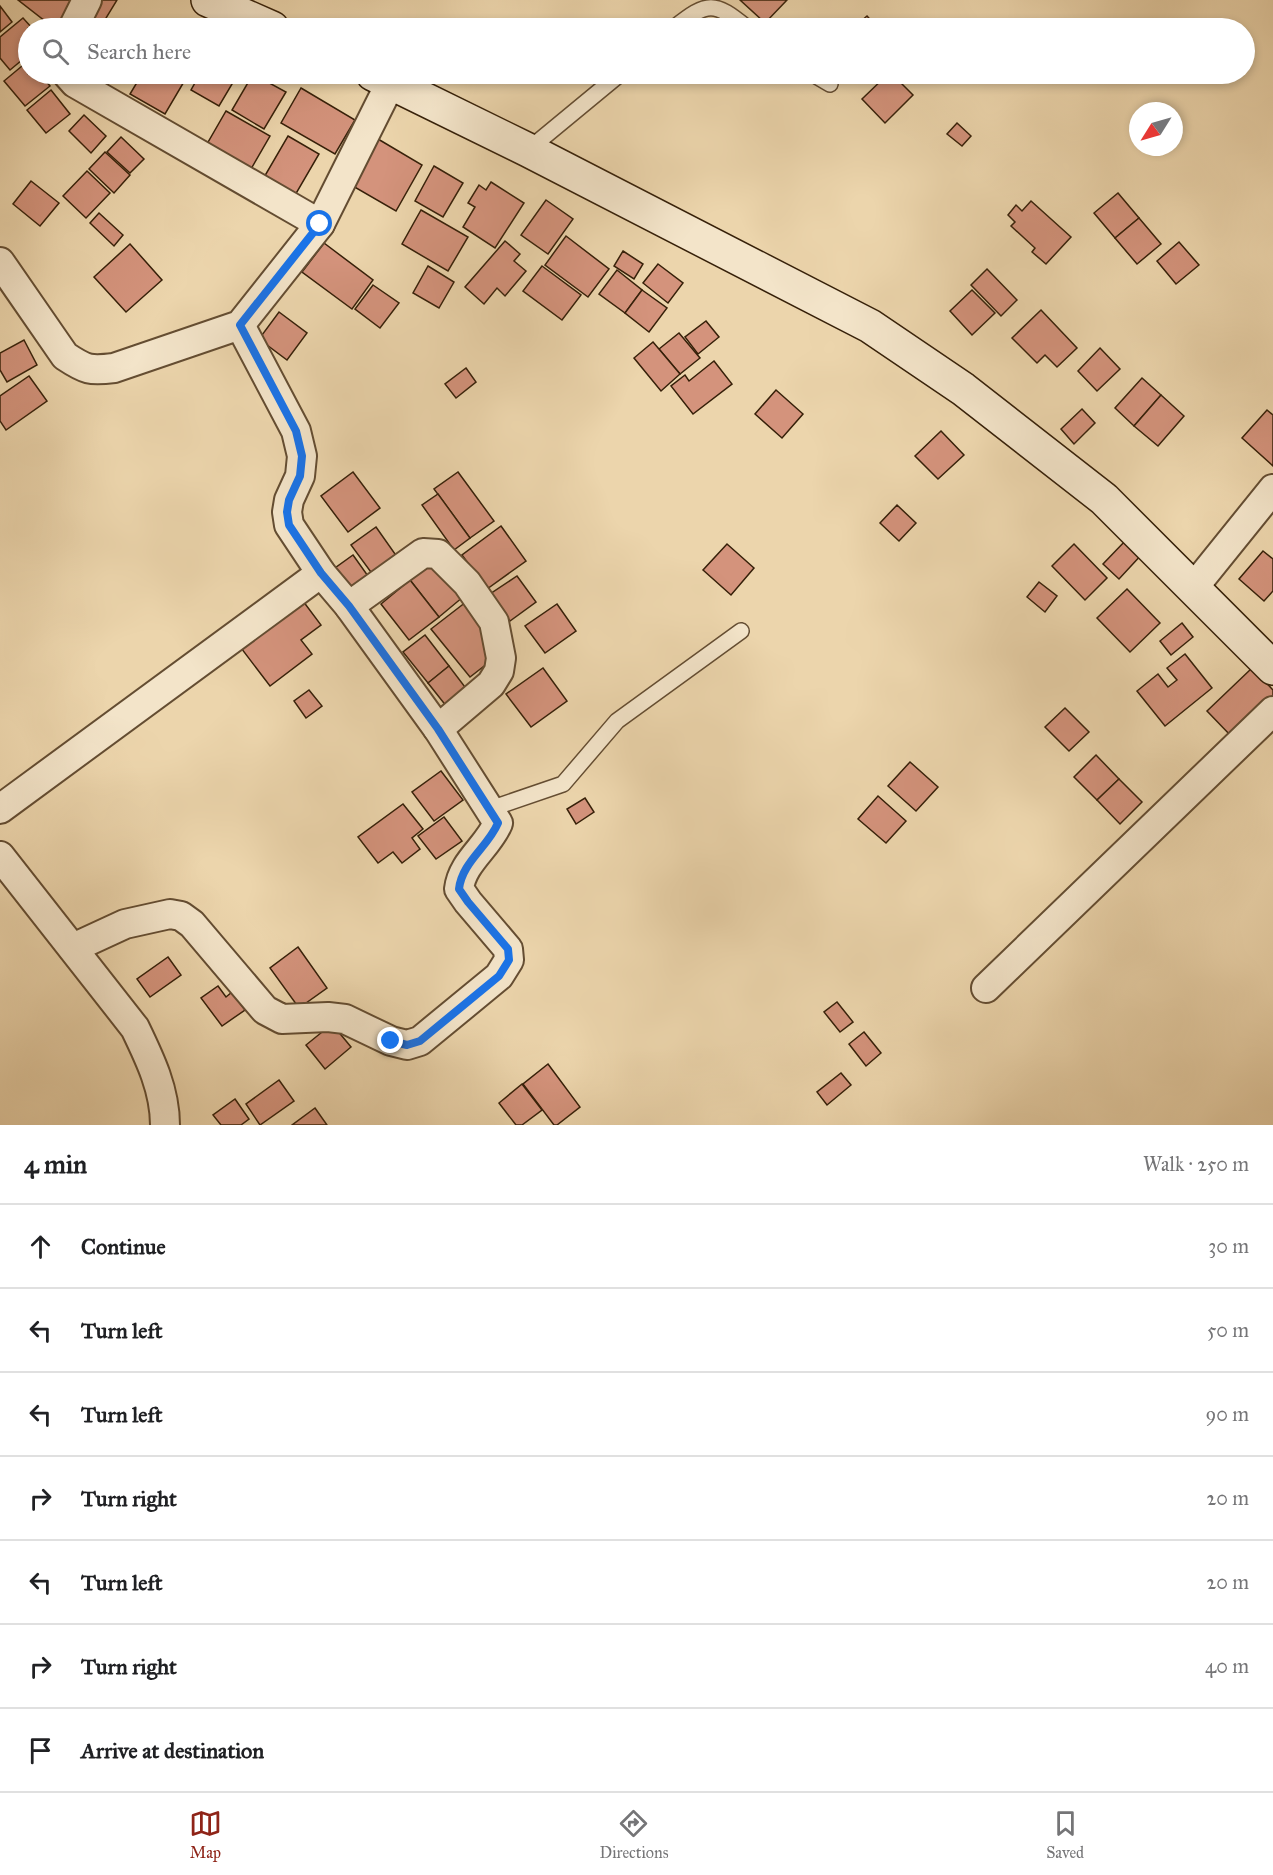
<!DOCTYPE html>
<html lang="en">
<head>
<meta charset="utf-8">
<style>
  body { margin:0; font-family:"IM FELL Great Primer",serif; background:#f2f2f2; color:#202124 }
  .compass { position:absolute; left:1129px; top:102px; width:54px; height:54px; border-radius:50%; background:#fff; box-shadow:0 3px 9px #0003; rotate:233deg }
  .stop { position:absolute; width:18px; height:18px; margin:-14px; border:4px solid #1a73e8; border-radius:50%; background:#fff }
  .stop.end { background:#1a73e8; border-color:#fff; box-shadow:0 2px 6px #0008 }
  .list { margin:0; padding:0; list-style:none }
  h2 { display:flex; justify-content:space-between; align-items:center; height:78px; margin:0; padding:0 24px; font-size:26px }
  h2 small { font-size:20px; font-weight:400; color:#757577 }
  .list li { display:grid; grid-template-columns:39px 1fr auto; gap:18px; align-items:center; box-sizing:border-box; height:84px; padding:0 24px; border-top:2px solid #e0e0e0 }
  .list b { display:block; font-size:22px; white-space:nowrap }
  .list em { font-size:20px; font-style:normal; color:#757577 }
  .icon { flex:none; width:33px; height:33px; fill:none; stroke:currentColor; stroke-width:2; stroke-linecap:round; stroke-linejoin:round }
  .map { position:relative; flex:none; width:1273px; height:1125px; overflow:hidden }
  .search { position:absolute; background:#fff; box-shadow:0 3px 9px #0003; left:18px; right:18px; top:18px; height:66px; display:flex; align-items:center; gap:15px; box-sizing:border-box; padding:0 21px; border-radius:33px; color:#757577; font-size:22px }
  .sheet { height:666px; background:#fff }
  nav { display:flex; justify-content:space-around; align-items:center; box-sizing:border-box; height:84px; border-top:2px solid #e0e0e0; background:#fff; font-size:16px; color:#757577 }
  nav a { display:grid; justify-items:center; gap:3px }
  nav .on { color:#8f2418 }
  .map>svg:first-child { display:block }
  .building { fill:#d4937c; stroke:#362009; stroke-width:1.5 }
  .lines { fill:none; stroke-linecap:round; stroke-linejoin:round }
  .lane-casing { stroke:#644d32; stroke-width:18 }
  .street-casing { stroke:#644d32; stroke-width:32 }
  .secondary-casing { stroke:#362009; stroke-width:36 }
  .lane { stroke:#f3e4c9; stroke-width:15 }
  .street { stroke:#f3e4c9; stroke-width:28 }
  .secondary { stroke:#f3e4c9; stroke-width:33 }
  .route { stroke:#1a73e8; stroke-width:8 }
</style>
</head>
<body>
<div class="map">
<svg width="1273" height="1125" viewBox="0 0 1273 1125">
  <rect width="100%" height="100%" fill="#ecd5ac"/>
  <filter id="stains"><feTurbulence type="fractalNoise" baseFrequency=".00333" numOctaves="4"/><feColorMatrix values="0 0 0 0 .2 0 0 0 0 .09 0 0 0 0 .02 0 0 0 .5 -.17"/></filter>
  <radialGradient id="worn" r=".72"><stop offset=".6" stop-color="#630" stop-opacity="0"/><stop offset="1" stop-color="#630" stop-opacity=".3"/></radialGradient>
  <g class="building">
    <polygon points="18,0 80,0 58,28 54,28"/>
    <polygon points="95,0 117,0 100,28 84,18"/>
    <polygon points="740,0 787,0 765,23"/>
    <polygon points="0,6 12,22 0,32"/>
    <polygon points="867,16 878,28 853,28"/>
    <polygon points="23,18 32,28 28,28 28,55 10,70 0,58 0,37"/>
    <polygon points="28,61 28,74 40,74 50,86 25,106 4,81"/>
    <polygon points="142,74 173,74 185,80 165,114 130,94"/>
    <polygon points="200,74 238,74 219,106 191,90"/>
    <polygon points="253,74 286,92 264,129 232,110"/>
    <polygon points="888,74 892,74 913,95 885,123 862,99"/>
    <polygon points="301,88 355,120 335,154 281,123"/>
    <polygon points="51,90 70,114 46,133 27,110"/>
    <polygon points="226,111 270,136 251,169 207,144"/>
    <polygon points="84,115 106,136 91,153 69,131"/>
    <polygon points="957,123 971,136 962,146 947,134"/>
    <polygon points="288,136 319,154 294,197 263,179"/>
    <polygon points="121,137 144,159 130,173 107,152"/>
    <polygon points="378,139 422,165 396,211 351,185"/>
    <polygon points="105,152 130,175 114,193 89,169"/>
    <polygon points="434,166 463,183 443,217 415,201"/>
    <polygon points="87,171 110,193 86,218 63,196"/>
    <polygon points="31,181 59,203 40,226 13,204"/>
    <polygon points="491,182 524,203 495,248 463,227 475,207 468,203 479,185 486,190"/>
    <polygon points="1118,193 1139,218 1115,238 1094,213"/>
    <polygon points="546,200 573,219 548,254 521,235"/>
    <polygon points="1031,201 1071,237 1046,264 1032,252 1035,248 1011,226 1015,222 1008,215 1016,205 1022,211"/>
    <polygon points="421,210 468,237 448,271 402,244"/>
    <polygon points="99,213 123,235 114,246 90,223"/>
    <polygon points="1139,218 1161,244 1137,264 1115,238"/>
    <polygon points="566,236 609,269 588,297 545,265"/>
    <polygon points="505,241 520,254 514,261 526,271 505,296 497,288 484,304 465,287"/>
    <polygon points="1179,242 1199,265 1176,284 1157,261"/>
    <polygon points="324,243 373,280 352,309 302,272"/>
    <polygon points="130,244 162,280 126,312 94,277"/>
    <polygon points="623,251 643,264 634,279 614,266"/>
    <polygon points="658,264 683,283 668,303 643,283"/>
    <polygon points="428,266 454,282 439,308 413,293"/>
    <polygon points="542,266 581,295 562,320 523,291"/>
    <polygon points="987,269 1017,300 1001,316 971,285"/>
    <polygon points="617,270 642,290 625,313 599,294"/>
    <polygon points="373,285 399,303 380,328 355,309"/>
    <polygon points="642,290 667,308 649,332 625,313"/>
    <polygon points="972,290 995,313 972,335 950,311"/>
    <polygon points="1041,310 1077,348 1057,367 1045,355 1037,363 1012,338"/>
    <polygon points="279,312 307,333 287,360 259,339"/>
    <polygon points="706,321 719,337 698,354 685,337"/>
    <polygon points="679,333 700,358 680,374 659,349"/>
    <polygon points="24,340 37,365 7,382 0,370 0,353"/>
    <polygon points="653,342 680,374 661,391 634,358"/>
    <polygon points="1100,348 1120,369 1097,391 1078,371"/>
    <polygon points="714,361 732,384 693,414 671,386 685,375 689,381"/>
    <polygon points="466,368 476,382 456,398 445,384"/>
    <polygon points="29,376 47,401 6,430 0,421 0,396"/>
    <polygon points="1142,378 1161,395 1134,426 1115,408"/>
    <polygon points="776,390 803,414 782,438 755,414"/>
    <polygon points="1161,395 1184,416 1158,446 1134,426"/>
    <polygon points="1082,409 1095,423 1074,444 1061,429"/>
    <polygon points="1267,410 1273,415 1273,466 1242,438"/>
    <polygon points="941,431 964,455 938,479 915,456"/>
    <polygon points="353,472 380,508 348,532 321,496"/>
    <polygon points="458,472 494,521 470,538 434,489"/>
    <polygon points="438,494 470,538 454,550 422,505"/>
    <polygon points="897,505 916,523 899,541 880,523"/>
    <polygon points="501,526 526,561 487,589 462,555"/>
    <polygon points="376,527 400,561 376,579 351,545"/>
    <polygon points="1127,539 1143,553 1119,579 1103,564"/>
    <polygon points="727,544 754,568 731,595 703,570"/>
    <polygon points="1074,544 1107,578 1085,600 1052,566"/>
    <polygon points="1263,551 1273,559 1273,591 1264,601 1239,579"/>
    <polygon points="353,555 373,583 348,601 328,573"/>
    <polygon points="435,561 463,597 439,617 410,580"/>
    <polygon points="517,576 536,602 510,621 490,594"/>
    <polygon points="410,580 439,617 409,640 381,604"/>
    <polygon points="1039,582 1057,596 1045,612 1027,597"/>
    <polygon points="1127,589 1160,623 1130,652 1097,618"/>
    <polygon points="300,597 321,625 301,640 312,654 270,686 238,644"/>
    <polygon points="466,602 493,636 497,656 470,677 431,629"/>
    <polygon points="557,604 576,631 545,653 525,626"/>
    <polygon points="1182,623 1193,637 1171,655 1160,641"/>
    <polygon points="425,635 449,666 428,683 403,652"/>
    <polygon points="1185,654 1212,688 1165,726 1137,691 1158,674 1168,687 1177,680 1167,668"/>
    <polygon points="449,666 468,691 447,707 428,683"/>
    <polygon points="543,668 567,701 531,727 506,694"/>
    <polygon points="1252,668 1273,690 1273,697 1232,737 1207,711"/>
    <polygon points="309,690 322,706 306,718 294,701"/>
    <polygon points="1065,708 1089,732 1069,751 1045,727"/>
    <polygon points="1096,755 1119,779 1097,800 1074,777"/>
    <polygon points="910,762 938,787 916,811 888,786"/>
    <polygon points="441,771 463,800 434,821 412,792"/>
    <polygon points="1119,779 1142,802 1120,824 1097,800"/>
    <polygon points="878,796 906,821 886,843 858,819"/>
    <polygon points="585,798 594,812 576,824 567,809"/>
    <polygon points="403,804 423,829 412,838 420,849 402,863 393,852 378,863 358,837"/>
    <polygon points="444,817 462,841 436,859 418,836"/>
    <polygon points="298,947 327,988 299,1008 270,968"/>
    <polygon points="168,957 181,975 150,997 137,979"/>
    <polygon points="218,986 226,997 232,992 245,1010 222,1026 201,998"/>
    <polygon points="837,1002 853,1022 840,1032 824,1012"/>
    <polygon points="332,1024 351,1047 325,1069 306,1045"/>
    <polygon points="864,1032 881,1053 866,1066 849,1044"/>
    <polygon points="548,1064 580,1107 557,1125 554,1125 523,1084"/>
    <polygon points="841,1073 851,1085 827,1105 817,1092"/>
    <polygon points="279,1080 294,1101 260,1125 246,1104"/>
    <polygon points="522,1084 542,1110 522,1125 516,1125 499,1103"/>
    <polygon points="235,1099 249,1119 241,1125 221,1125 213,1115"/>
    <polygon points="315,1108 327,1125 292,1125"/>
  </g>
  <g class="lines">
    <g class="lane-casing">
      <g id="lane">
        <path d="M674 28C708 1 714 1 747 28"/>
        <polyline points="813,74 830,84"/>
        <polyline points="528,150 620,74"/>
        <polyline points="490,809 563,784 617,721 741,631"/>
      </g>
    </g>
    <g class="street-casing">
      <g id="street">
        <polyline points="73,28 87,0"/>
        <polyline points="67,74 75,83 320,224"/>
        <path d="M0 262 65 356C86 370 90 371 114 368L240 325 320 224 391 82"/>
        <polyline points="1194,587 1273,489"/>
        <polyline points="349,606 423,553 438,554 467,583 494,622 501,658 499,671 491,684 438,729"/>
        <polyline points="0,809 321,573"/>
        <path d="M0 856 135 1028C150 1059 165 1090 165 1125"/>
        <path d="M73 948 125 924 170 914 181 916 192 924 265 1010 282 1019 328 1017 345 1019 391 1041 407 1045 420 1041 499 976 509 960 508 949 468 902 459 889C462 862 488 847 498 823L438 729 349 606 321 573 289 525 287 512 289 500 300 476 302 456 296 431 240 325"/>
        <polyline points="986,988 1273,711"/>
      </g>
    </g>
    <g class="secondary-casing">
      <g id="secondary">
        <polyline points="208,0 272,28"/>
        <polyline points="373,74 528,150 870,326 963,389 1104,499 1273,668"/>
      </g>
    </g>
    <use href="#lane" class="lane"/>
    <use href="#street" class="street"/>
    <use href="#secondary" class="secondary"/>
  </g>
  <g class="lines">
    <path class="route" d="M320 224 240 325 296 431 302 456 300 476 289 500 287 512 289 525 321 573 349 606 438 729 498 823C488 847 462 862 459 889L468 902 508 949 509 960 499 976 420 1041 407 1045 391 1041"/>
  </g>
  <rect width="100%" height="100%" filter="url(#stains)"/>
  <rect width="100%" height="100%" fill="url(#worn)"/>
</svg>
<svg class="compass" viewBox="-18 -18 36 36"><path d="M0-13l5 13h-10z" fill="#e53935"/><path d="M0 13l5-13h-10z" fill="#757577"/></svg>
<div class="stop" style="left:320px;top:224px"></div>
<div class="stop end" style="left:391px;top:1041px"></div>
<div class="search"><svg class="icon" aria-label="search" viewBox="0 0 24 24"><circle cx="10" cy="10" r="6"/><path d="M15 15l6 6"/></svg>Search here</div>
</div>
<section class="sheet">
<h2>4 min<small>Walk · 250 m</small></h2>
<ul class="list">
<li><svg class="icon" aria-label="ahead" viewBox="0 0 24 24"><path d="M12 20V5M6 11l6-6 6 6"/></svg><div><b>Continue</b></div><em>30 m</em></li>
<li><svg class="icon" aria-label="left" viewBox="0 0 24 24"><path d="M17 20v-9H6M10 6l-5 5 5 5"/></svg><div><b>Turn left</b></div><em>50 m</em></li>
<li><svg class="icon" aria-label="left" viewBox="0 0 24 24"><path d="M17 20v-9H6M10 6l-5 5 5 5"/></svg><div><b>Turn left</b></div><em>90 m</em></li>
<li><svg class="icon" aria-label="right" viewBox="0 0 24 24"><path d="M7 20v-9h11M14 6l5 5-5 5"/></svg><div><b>Turn right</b></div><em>20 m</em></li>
<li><svg class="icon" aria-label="left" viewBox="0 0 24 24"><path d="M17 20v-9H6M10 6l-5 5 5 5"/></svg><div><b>Turn left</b></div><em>20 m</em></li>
<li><svg class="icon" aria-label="right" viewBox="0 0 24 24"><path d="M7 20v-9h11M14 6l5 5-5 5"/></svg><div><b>Turn right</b></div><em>40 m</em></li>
<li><svg class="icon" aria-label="arrive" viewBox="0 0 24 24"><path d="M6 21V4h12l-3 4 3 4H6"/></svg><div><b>Arrive at destination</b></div></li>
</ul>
</section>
<nav>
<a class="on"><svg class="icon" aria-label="map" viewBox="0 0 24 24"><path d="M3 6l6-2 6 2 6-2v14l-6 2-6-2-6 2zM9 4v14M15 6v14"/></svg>Map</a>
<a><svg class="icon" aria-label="directions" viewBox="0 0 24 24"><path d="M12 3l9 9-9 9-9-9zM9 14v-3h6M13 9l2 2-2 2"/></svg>Directions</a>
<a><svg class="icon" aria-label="saved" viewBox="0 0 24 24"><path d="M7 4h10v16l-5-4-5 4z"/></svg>Saved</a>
</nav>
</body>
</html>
